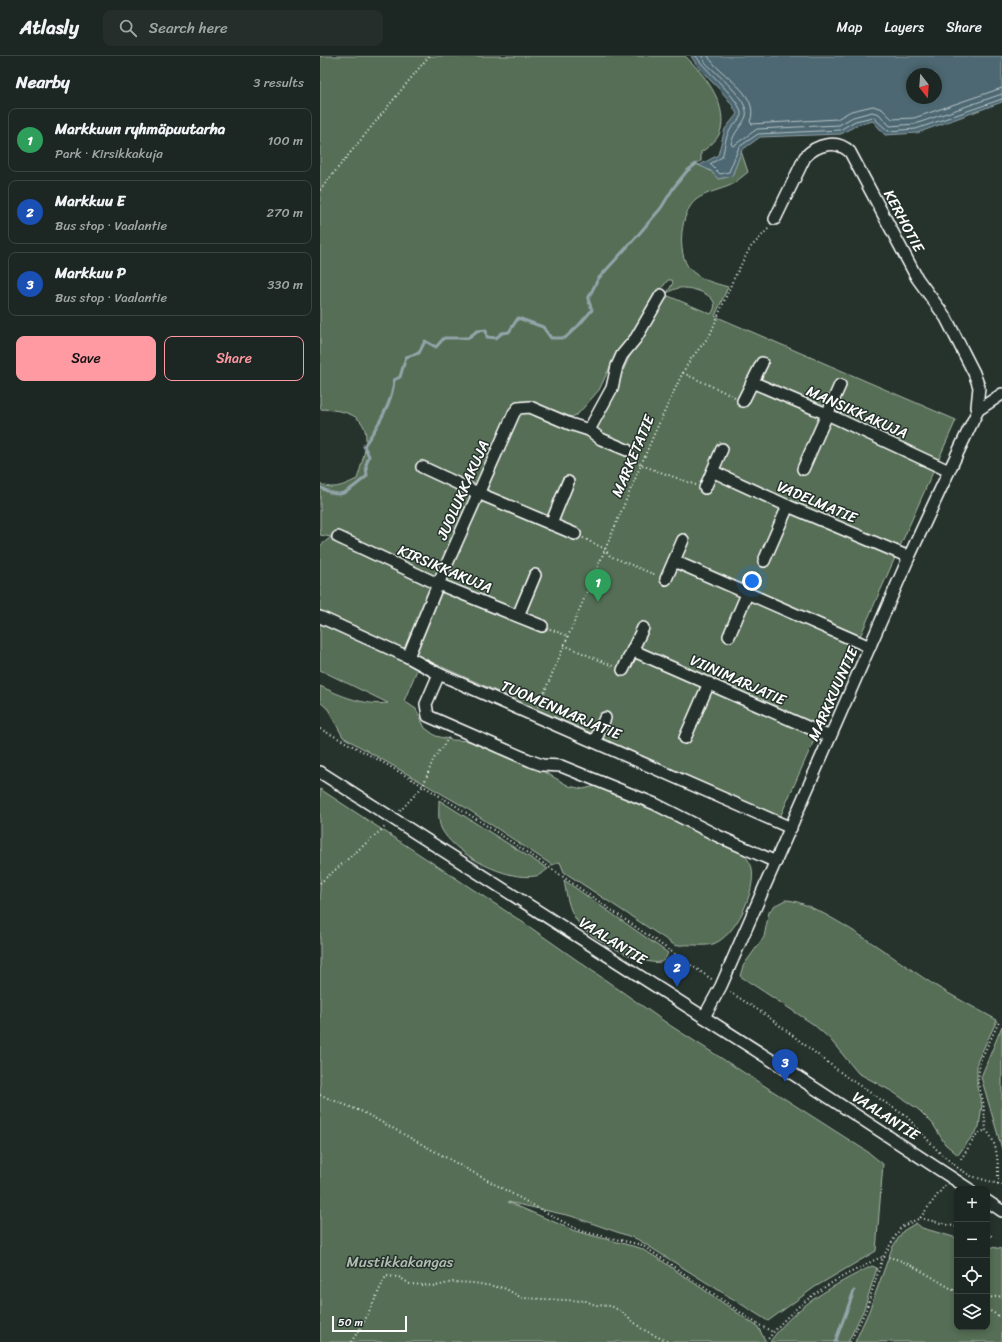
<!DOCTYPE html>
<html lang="en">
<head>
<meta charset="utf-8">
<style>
  body { margin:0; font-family:Sriracha,sans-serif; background:#252e2a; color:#f1f3f6 }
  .controls { position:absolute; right:12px; bottom:12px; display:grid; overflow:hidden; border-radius:8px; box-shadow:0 2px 6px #0003 }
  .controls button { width:36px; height:36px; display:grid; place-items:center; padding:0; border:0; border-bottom:1px solid #3a4340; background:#1c2622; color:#f1f3f6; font:20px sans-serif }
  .compass { position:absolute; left:586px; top:12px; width:36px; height:36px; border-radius:50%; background:#1c2622; box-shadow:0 2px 6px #0003; rotate:163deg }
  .scale { position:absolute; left:12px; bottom:10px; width:75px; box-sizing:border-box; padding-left:4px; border:2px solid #fff; border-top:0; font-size:11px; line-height:14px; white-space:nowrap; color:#fff; -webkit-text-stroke:3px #26332d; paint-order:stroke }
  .you { position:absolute; left:432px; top:525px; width:14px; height:14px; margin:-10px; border:3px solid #fff; border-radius:50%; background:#1a73e8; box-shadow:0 0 0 6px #1a73e833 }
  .badge { display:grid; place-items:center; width:26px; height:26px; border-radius:50%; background:#ff9aa2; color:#fff; font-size:13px; font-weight:700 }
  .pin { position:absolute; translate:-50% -33px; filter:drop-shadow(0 1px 2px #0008) }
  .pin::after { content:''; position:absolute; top:21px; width:14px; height:12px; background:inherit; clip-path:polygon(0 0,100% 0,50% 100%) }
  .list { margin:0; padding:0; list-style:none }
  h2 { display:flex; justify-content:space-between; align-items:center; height:52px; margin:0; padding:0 16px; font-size:17px }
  h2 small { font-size:13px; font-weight:400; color:#a0a5a5 }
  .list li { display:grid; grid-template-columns:26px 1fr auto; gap:12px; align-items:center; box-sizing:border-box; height:64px; margin:0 8px 8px; padding:0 8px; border:1px solid #3a4340; border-radius:8px }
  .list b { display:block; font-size:15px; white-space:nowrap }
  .list p { margin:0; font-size:13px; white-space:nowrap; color:#a0a5a5 }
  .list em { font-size:13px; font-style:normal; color:#a0a5a5 }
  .actions { display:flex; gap:8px; padding:12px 16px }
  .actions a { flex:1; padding:9px 0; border:1px solid #ff9aa2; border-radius:8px; text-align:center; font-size:14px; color:#ff9aa2 }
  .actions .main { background:#ff9aa2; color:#111 }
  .icon { flex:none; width:22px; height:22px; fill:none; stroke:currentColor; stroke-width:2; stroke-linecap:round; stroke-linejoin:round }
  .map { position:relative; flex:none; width:682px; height:1286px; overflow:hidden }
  header { display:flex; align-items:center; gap:24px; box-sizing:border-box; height:56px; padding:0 20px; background:#1c2622; border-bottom:1px solid #3a4340 }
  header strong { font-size:19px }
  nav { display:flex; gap:22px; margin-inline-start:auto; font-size:14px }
  .search { width:280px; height:36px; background:#252e2a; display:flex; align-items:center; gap:10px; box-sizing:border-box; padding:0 14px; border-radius:8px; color:#a0a5a5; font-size:15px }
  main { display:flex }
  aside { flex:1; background:#1c2622 }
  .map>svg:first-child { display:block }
  .green { fill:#556e55; stroke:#aab6aa; fill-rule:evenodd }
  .water { fill:#4d6872; stroke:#94a4aa; fill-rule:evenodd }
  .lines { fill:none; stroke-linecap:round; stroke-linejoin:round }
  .shore { stroke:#b8c3c7; stroke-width:1 }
  .stream { stroke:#94a4aa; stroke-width:3 }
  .minor-casing { stroke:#fff; stroke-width:14 }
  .path { stroke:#fff; stroke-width:2; stroke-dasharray:1 3; stroke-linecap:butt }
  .minor { stroke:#26332d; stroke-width:11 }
  .labels { text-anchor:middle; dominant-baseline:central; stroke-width:3; stroke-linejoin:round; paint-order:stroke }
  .street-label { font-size:15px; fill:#fff; stroke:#26332d }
  .park-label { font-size:15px; fill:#b2beb2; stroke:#26332d }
</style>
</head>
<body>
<header>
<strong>Atlasly</strong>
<div class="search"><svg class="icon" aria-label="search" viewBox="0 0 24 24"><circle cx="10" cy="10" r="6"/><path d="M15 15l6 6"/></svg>Search here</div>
<nav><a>Map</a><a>Layers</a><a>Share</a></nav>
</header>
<main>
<aside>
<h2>Nearby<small>3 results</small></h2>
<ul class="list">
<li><span class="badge" style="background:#2e9e5b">1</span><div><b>Markkuun ryhmäpuutarha</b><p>Park · Kirsikkakuja</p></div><em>100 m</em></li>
<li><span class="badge" style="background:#1a4fb4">2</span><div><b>Markkuu E</b><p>Bus stop · Vaalantie</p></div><em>270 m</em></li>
<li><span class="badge" style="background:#1a4fb4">3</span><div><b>Markkuu P</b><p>Bus stop · Vaalantie</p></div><em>330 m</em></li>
</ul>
<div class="actions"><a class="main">Save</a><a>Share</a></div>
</aside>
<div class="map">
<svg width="682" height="1286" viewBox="0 0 682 1286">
  <rect width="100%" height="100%" fill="#26332d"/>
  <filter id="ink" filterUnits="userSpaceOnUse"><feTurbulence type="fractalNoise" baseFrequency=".025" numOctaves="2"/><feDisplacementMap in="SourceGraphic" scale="8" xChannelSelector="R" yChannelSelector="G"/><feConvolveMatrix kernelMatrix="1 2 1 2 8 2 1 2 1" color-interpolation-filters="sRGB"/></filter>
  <g filter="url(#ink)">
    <g class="green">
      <path d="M0 0H365C383 17 407 46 401 73 399 83 389 91 381 96V105L376 108 391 115 398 123 412 120 421 95 428 116C423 120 417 125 411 129 400 134 387 136 377 143 360 155 356 198 370 213 380 224 394 227 408 231L395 260 636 364 460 761 102 602 84 645 96 653 105 672 116 680 132 684 154 685 218 712 249 730 263 733 276 730 332 753 425 798C427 803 431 808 432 812 436 836 416 880 393 888 382 891 368 887 356 890L244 816 240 806 232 809 143 750 23 681 8 653 0 646V630C21 640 45 650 68 647L0 614V490L11 481 0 479V427C12 436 26 428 37 423 51 379 55 355 0 353ZM348 224H352L353 227 347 237C352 234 358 231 365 232 378 233 404 242 391 258L339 236 277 372 214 348 252 361 258 358 279 334 297 296 311 278 336 235 341 233Z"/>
      <polygon points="0,733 204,867 351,970 548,1096 563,1108 556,1195 495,1231 448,1265 317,1183 251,1160 188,1146 255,1175 320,1192 339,1203 438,1271 445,1284 443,1286 0,1286"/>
      <path d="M119 744 228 813C224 816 219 820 215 820 187 825 139 800 124 777 117 768 119 755 119 744Z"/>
      <path d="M244 824 348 897C346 901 345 905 340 906 323 910 275 884 263 872 249 858 247 842 244 824Z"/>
      <path d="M465 844C494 842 587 912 616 930 636 942 657 953 677 964L657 1006V1031L662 1049 659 1071 638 1099 625 1088 613 1068 599 1054 573 1036 538 1017 509 982 493 968 420 920 423 910 444 881 449 856 454 850Z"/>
      <polygon points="682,970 682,1093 661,1021"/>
      <polygon points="596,1167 602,1172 637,1182 637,1271 667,1271 667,1190 682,1193 682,1286 535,1286 549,1255 572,1192 583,1175"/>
      <path d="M552 1210 557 1212 544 1253 528 1286H450C474 1250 514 1229 552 1210Z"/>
    </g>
    <path class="water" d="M371 0H682V46L597 77 565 79 553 65 537 69 521 78 440 81 422 94 412 120 398 123 391 115 376 108 380 109 398 99 405 73 417 58C406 34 384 23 371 0ZM592 18H616V42H592Z"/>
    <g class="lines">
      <g class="shore">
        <path d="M376 0C384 14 423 45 421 59 420 64 413 69 410 74 405 81 405 92 402 101L390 108 400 118 409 116 419 91 438 78 520 74 535 65 553 61 568 75 596 73 682 43"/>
        <path d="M382 0 385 6C395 17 430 44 426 60 423 69 414 75 411 88L413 90 437 73 519 69 533 61 552 56 559 58 570 70 595 68 682 38"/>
        <path d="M388 0C400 21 441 37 430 66L432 68 517 63 531 55 553 50 562 53 572 63 594 62 682 32"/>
      </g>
      <g class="stream">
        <path d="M0 431C22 446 29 434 47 420L46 409 49 400 44 390C57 371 73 346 74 324L80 321 86 301 99 297 105 285 116 291 124 282H148L157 275 166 274 167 281 176 282 182 277 189 276 198 262 223 271 231 282H245L259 269 272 254 268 243 278 223 318 179 341 152 354 131 367 115 376 108"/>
        <polyline points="515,1286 534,1235"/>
      </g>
      <g class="minor-casing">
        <g id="minor">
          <path d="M455 163 485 101C497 88 517 83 530 96L597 222 626 262 654 317 659 331 657 351 658 354"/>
          <polyline points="432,326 507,358 629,415"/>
          <polyline points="423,345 442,307"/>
          <polyline points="269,374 292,332 297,310 302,299 316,282 341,239"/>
          <polyline points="102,411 158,437 255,478"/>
          <polyline points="483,413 520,329"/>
          <polyline points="394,416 468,450 589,501"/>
          <polyline points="385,432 402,393"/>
          <polyline points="231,468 248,426"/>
          <polyline points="18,481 118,528 222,570"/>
          <polyline points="354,505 550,591"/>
          <polyline points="444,505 468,450"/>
          <polyline points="346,523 363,484"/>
          <polyline points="198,560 215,519"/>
          <polyline points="0,561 88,601 119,618 471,772"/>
          <polyline points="409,580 427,538"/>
          <polyline points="314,595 510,681"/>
          <polyline points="88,601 118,528 194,357 198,352 210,351 250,368 269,374 281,383 307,394"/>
          <polyline points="303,614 323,572"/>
          <polyline points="119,618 106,648 108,660 211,705 222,709 241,710 335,748 398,780 456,806"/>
          <polyline points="365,682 389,627"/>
          <polyline points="275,685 285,662"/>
          <polyline points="0,716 473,1018 649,1133"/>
          <polyline points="384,961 401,930 589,501 629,415 658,354 682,338"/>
          <polyline points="667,1145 682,1155"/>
        </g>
      </g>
      <g class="path">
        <polyline points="0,134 109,0"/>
        <polyline points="363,317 415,341"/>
        <polyline points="314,401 321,409 376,429"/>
        <polyline points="263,482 285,493 290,500 333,518 337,517"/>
        <polyline points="230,573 248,580"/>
        <polyline points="244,589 295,611"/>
        <polyline points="218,651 335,376 363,316 370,304 390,279 413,224 430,192 450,171"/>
        <path d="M0 673C140 743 264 837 393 924"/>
        <polyline points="80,755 103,730 113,704 130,680"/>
        <polyline points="0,827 66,770"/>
        <polyline points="410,936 446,959 528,1022 587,1061 619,1096 638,1112 651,1120 682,1129"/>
        <polyline points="0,1039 43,1056 260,1175 322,1189 439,1269 453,1276"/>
        <polyline points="641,1103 657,1078 666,1074"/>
        <path d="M678 1128C678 1110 679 1088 666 1074L663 1044 658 1027 660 1005 679 966"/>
        <polyline points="600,1162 637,1171"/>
        <polyline points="667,1179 672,1180"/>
        <polyline points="667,1242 682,1240"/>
        <polyline points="667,1253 682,1262"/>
        <polyline points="31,1286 43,1268 66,1220 79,1221 90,1228 116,1230 133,1226 154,1227 184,1232 202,1242 266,1245 275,1249 291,1250 302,1256 322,1273 348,1286"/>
        <path d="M446 1286C471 1251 505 1228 544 1210 549 1207 557 1202 563 1201 581 1199 620 1227 637 1236"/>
        <polyline points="530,1286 546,1254 563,1201 581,1171 600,1162 625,1129"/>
      </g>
      <use href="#minor" class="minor"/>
    </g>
  </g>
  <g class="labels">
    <g class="street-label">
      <text transform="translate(584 165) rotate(62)">KERHOTIE</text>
      <text transform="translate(537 356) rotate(24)">MANSIKKAKUJA</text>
      <text transform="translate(313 400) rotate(-67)">MARKETATIE</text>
      <text transform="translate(143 434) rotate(-66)">JUOLUKKAKUJA</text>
      <text transform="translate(497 446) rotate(23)">VADELMATIE</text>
      <text transform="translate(125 513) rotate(23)">KIRSIKKAKUJA</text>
      <text transform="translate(418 624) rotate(24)">VIINIMARJATIE</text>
      <text transform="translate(513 638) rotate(-66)">MARKKUUNTIE</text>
      <text transform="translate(241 654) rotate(23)">TUOMENMARJATIE</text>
      <text transform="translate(293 885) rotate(32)">VAALANTIE</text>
      <text transform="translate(566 1060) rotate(33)">VAALANTIE</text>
    </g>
    <g class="park-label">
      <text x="80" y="1206">Mustikkakangas</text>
    </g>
  </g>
</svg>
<div class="controls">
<button>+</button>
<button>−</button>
<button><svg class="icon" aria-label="locate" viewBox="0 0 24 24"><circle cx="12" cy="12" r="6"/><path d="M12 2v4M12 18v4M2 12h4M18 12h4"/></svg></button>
<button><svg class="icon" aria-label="layers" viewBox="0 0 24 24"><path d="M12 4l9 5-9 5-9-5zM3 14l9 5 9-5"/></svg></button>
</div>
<svg class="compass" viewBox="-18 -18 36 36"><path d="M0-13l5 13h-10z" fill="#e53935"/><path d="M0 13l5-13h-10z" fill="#a0a5a5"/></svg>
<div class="scale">50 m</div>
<div class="you"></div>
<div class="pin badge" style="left:278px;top:546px;background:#2e9e5b">1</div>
<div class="pin badge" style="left:357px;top:931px;background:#1a4fb4">2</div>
<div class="pin badge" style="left:465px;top:1026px;background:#1a4fb4">3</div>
</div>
</main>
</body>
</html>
